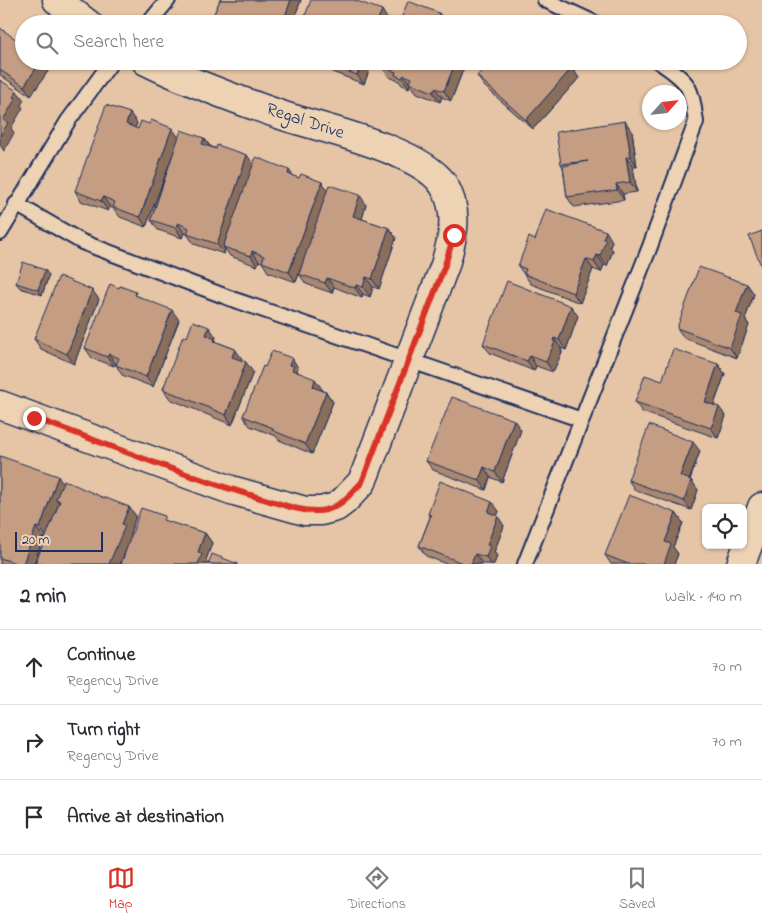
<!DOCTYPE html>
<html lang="en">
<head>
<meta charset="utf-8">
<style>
  body { margin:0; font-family:"Indie Flower",sans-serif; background:#f7f7f7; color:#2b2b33 }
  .controls { position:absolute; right:15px; bottom:15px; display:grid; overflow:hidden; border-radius:8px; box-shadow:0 1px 4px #0004 }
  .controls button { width:45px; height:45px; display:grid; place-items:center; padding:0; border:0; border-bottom:1px solid #e1e1e2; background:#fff; color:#2b2b33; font:25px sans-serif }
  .compass { position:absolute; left:642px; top:85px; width:45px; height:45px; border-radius:50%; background:#fff; box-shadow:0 1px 4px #0004; rotate:63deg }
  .scale { position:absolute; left:15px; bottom:12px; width:88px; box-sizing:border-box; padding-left:5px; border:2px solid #1b2f5e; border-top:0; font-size:14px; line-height:18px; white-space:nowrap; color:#1b2f5e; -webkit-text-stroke:4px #edd2b4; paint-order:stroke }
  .stop { position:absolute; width:15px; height:15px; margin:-11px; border:4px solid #d93025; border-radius:50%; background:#fff }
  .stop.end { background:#d93025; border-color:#fff; box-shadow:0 1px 5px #0008 }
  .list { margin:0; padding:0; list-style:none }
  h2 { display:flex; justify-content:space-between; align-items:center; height:65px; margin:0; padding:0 20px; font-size:21px }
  h2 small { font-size:16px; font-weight:400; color:#7c7c81 }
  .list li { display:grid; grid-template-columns:32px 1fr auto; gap:15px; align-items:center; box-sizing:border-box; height:75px; padding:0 20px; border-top:1px solid #e1e1e2 }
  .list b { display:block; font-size:19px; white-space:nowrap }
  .list p { margin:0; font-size:16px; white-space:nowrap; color:#7c7c81 }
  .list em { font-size:16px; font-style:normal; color:#7c7c81 }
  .icon { flex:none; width:28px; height:28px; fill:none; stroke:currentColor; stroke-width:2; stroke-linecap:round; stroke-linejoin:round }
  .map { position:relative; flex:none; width:762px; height:564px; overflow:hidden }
  .search { position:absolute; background:#fff; box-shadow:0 1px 4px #0004; left:15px; right:15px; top:15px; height:55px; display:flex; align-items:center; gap:12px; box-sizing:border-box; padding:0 18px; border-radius:28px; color:#7c7c81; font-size:19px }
  .sheet { height:290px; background:#fff }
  nav { display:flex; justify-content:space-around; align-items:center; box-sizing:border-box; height:70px; border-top:1px solid #e1e1e2; background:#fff; font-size:14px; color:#7c7c81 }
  nav a { display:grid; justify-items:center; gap:2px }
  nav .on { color:#d93025 }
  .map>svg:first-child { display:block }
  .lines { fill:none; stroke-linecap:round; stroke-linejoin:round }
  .lane-casing { stroke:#1b2f5e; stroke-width:18 }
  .street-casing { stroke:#1b2f5e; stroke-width:31 }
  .lane { stroke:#edd2b4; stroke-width:14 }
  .street { stroke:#edd2b4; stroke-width:28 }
  .wall { fill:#a98770; stroke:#1b2f5e }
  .shaded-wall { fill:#8a6e5b; stroke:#1b2f5e }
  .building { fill:#c59d82; stroke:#1b2f5e }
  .route { stroke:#d93025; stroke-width:6 }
  .labels { text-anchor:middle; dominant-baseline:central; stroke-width:4.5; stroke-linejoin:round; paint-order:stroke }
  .street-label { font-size:18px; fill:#1b2f5e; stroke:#edd2b4 }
</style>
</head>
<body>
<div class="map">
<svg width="762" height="564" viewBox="0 0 762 564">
  <rect width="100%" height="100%" fill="#e6c5a6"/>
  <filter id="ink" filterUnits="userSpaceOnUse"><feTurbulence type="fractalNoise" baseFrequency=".02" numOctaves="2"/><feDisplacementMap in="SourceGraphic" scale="10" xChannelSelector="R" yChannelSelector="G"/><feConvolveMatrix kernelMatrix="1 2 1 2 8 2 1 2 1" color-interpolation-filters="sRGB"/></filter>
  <g filter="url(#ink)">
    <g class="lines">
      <g class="lane-casing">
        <g id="lane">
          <polyline points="545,0 597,24"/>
          <polyline points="148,24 168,0"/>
          <polyline points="16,204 82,242 232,299 582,420"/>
          <polyline points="0,233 68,121 112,61"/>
          <path d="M525 564 649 249 696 122C694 110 693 94 686 84 679 75 667 67 658 61"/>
        </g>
      </g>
      <g class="street-casing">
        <g id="street">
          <polyline points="57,0 88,24"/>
          <path d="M0 405 231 490 305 511H321L336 507 344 501 362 482 445 265C453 237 460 211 443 184 420 150 324 129 284 116 237 100 191 83 146 61"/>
          <polyline points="741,564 762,507"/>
        </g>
      </g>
      <use href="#lane" class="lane"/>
      <use href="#street" class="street"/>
    </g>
    <g class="wall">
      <polygon points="220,0 301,0 292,24 218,24 213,16"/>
      <polygon points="0,28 50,68 31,96 0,75"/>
      <polygon points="313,61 373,61 364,84 332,72 327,65"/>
      <polygon points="466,62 451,101 442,97 440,102 417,93 411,85 410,84 409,88 402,85 399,81 389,77 382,67"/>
      <polygon points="572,68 579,78 533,129 484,86 477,76"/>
      <polygon points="137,123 135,128 138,129 179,137 204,138 210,146 253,165 299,178 322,182 328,190 366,205 362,219 389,228 396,238 379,289 373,287 370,297 363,294 362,298 334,287 332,293 306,284 299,274 306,256 296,282 268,272 262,262 259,261 257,266 230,256 225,249 224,254 194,244 187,234 184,233 182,238 158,230 151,220 172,157 146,227 120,217 114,209 110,207 108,211 81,201 75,191"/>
      <polygon points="632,131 637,167 633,167 637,192 623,194 624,200 574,207 567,197 563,167 561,164"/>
      <polygon points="535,240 612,241 610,247 613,250 607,266 604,265 601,272 593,269 580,303 531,284 518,266"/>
      <polygon points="49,275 42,295 20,288 16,283"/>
      <polygon points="747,284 754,294 745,319 749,325 737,358 684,338 677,328"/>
      <polygon points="119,288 140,297 179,320 153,387 122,375 116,365 116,364 114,366 92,358 85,348"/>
      <polygon points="99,299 74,364 41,349 34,339"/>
      <polygon points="578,316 566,350 561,348 561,349 562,352 553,372 536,366 534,371 490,353 483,344"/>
      <polygon points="187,337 216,337 215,339 217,342 235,349 242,359 241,360 253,372 232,425 170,399 163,389"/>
      <polygon points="292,358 298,368 297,371 298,372 322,389 322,390 326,392 333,402 312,454 279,440 276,436 250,426 243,416 265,367"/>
      <polygon points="718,364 725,374 714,405 726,416 718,438 642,412 635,402 662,381"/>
      <polygon points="521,430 502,482 490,477 486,490 433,470 426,461"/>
      <polygon points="700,451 690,480 691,480 698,490 691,510 635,490 628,480"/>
      <polygon points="0,456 63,484 129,507 136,516 130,533 131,535 168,522 205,533 212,543 206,560 208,563 238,564 121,564 127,548 120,564 35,564 45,538 43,537 34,564 0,564"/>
      <polygon points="499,511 497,516 504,526 494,552 497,556 494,564 446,564 426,556 419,546 430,517 428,514"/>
      <polygon points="676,513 683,523 673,547 678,554 674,564 611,564 605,555"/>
    </g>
    <g class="shaded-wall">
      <polygon points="291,0 301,0 292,24 282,24"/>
      <polygon points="382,10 388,20 387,24 376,24"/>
      <polygon points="439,13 446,23 446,24 435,24"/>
      <polygon points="41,61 46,61 50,68 31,96 24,86"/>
      <polygon points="362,61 373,61 364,84 357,75"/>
      <polygon points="456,61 465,61 466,62 451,101 444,91"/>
      <polygon points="572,68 579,78 533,129 526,120"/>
      <polygon points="404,75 410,84 409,88 402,78"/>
      <polygon points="435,88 442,97 440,102 433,92"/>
      <polygon points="17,91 24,100 21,105 23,108 11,128 14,133 4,151 0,145 0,136 3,120 13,97"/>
      <polygon points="130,113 137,123 133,134 126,124"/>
      <polygon points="625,121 632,131 637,167 631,157"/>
      <polygon points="172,128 179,138 146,227 140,217"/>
      <polygon points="204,138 211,148 202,144"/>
      <polygon points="247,155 254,165 223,247 225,249 224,254 217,244"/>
      <polygon points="626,157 633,167 637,192 630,182"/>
      <polygon points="289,170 296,180 288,174"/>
      <polygon points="322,182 329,192 296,282 289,272"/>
      <polygon points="616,184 623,194 624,200 617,190"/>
      <polygon points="360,195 366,205 360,226 353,216"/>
      <polygon points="103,197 110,207 108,211 101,201"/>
      <polygon points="178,223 184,233 182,238 176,228"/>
      <polygon points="389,228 396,238 379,289 372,279"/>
      <polygon points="606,231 612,241 610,247 613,250 607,266 600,256 603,239"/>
      <polygon points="252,251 259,261 257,266 251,256"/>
      <polygon points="597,255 604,265 601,272 594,262"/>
      <polygon points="586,259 593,269 580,303 573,293"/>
      <polygon points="45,270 49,275 42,295 38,290"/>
      <polygon points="366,277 373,287 370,297 363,287"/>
      <polygon points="327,278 334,287 332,293 325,283"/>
      <polygon points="747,284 754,294 745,319 749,325 737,358 730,348 736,313"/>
      <polygon points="356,285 363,294 362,298 355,288"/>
      <polygon points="92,290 99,299 74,364 67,354"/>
      <polygon points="571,306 578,316 566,350 559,340"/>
      <polygon points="172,310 179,320 153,387 146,377"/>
      <polygon points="209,327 216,337 215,339 221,348 206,335"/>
      <polygon points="554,338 561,348 561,349 562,352 553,372 546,362"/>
      <polygon points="235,349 242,359 239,367 232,357"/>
      <polygon points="109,354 116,364 114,366 107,357"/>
      <polygon points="530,356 536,366 534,371 527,361"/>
      <polygon points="292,358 298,368 297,371 301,376 299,380 289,365"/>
      <polygon points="246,362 253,372 232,425 226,415"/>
      <polygon points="718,364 725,374 711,412 705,402"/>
      <polygon points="315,379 322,389 320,397 313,387"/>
      <polygon points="326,392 333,402 312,454 305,444"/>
      <polygon points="719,407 726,416 718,438 711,428"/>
      <polygon points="514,420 521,430 502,482 495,472"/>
      <polygon points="693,442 700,451 687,486 680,476"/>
      <polygon points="484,467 490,477 486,490 479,480"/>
      <polygon points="58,476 64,486 56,499 59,503 47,538 40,528"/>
      <polygon points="691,480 698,490 691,510 684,501"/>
      <polygon points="492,502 499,511 495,522 488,512"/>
      <polygon points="129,507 136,516 130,533 132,536 120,564 109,564 122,524"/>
      <polygon points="676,513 683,523 673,547 678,554 674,564 664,564 665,542"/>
      <polygon points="498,516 504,526 494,552 497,556 494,564 490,564 486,557 487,545"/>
      <polygon points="36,527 43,537 34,564 23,564"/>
      <polygon points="205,533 212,543 206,560 209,563 208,564 198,564 198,552"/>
      <polygon points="475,554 482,563 482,564 471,564"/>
    </g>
    <g class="building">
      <polygon points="220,0 291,0 282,24 232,24 213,16"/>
      <polygon points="311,0 354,0 382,10 376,24 302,24"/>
      <polygon points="408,1 439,13 435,24 399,24"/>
      <polygon points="0,28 24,45 24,61 41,61 24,86 0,70"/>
      <polygon points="326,61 362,61 357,75 325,63"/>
      <polygon points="385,61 456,61 444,91 435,88 433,92 410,83 412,78 404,75 402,78 395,75 396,72 382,67"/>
      <polygon points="490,61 565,61 572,68 526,120 477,76"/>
      <polygon points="0,80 17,91 13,97 16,98 3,120 8,123 0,136"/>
      <polygon points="106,105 130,113 126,124 138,129 141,121 149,124 151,120 172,128 140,217 113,207 115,202 108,199 103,197 101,201 75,191"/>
      <polygon points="625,121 631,157 626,157 630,182 616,184 617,190 567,197 563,166 588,161 561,164 556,132"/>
      <polygon points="181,130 204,138 202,144 216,149 217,145 247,155 217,244 187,234 189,228 178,223 176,228 151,220"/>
      <polygon points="256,157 289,170 288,174 299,178 301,174 322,182 289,272 262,262 264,256 252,251 251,256 223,247"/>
      <polygon points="329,185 360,195 353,216 389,228 372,279 366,277 363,287 356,285 355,288 327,278 325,283 299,274"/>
      <polygon points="546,209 606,231 603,239 606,240 600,256 597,255 594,262 586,259 573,293 524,274 526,269 518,266 529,237 535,240"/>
      <polygon points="762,231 762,268 749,236"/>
      <polygon points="23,262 45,270 38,290 16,283"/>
      <polygon points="699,267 747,284 736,313 742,315 730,348 677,328"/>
      <polygon points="59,276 92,290 67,354 34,339"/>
      <polygon points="507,281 571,306 559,340 554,338 553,341 555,342 546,362 530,356 527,361 483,344"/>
      <polygon points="110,284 119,288 120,286 136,292 135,295 172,310 146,377 116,365 119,358 109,354 107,357 85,348"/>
      <polygon points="193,321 209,327 206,335 215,339 214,341 235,349 232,357 246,362 226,415 163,389 183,336 187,337"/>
      <polygon points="673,349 718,364 705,402 719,407 711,428 635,402 645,375 662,381"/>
      <polygon points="272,351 292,358 289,365 294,366 292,370 315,379 313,387 326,392 305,444 272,430 273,428 243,416 263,366 265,367"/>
      <polygon points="452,397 514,420 495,472 484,467 479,480 426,461"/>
      <polygon points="649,425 693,442 680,476 691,480 684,501 628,480"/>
      <polygon points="0,456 58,476 40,528 36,527 23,564 19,564 0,558"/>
      <polygon points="64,480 106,499 106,498 129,507 122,524 125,526 109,564 35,564 60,501 56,499"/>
      <polygon points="440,481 492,502 488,512 498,516 487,545 490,546 486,557 475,554 471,564 465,564 419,546 431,515 428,514"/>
      <polygon points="629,495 676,513 665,542 671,544 664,564 628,564 605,555"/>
      <polygon points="141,508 165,516 163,520 205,533 198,552 202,554 198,564 121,564"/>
      <polygon points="212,554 238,564 208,564"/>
    </g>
  </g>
  <g class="lines" filter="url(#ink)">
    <path class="route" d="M34 418C110 445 186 477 264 499 281 504 301 512 319 511 338 510 350 495 362 482L445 265 454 235"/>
  </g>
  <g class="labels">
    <g class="street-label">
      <text transform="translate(305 122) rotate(18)">Regal Drive</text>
    </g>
  </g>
</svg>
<div class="controls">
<button><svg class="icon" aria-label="locate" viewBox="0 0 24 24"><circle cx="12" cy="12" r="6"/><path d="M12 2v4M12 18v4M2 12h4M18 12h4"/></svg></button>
</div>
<svg class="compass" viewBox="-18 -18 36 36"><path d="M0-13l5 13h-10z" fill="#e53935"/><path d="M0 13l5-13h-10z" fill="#7c7c81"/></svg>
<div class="scale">20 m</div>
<div class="stop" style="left:454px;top:235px"></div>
<div class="stop end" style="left:34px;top:418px"></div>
<div class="search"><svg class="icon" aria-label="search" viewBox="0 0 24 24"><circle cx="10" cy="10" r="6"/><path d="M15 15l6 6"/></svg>Search here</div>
</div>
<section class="sheet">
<h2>2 min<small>Walk · 140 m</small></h2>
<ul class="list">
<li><svg class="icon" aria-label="ahead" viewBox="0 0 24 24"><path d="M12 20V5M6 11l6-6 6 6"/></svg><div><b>Continue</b><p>Regency Drive</p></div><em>70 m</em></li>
<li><svg class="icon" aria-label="right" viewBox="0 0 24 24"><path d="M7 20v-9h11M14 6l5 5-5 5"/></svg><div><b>Turn right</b><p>Regency Drive</p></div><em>70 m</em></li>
<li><svg class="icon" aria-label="arrive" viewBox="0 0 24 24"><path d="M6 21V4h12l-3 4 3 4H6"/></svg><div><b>Arrive at destination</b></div></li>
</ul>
</section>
<nav>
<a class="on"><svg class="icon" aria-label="map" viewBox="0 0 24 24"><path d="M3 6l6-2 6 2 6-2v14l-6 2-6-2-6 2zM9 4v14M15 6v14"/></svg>Map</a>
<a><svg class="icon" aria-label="directions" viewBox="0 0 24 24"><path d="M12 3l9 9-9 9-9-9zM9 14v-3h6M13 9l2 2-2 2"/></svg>Directions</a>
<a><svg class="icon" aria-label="saved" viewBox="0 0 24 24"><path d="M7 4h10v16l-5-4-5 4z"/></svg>Saved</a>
</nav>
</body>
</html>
